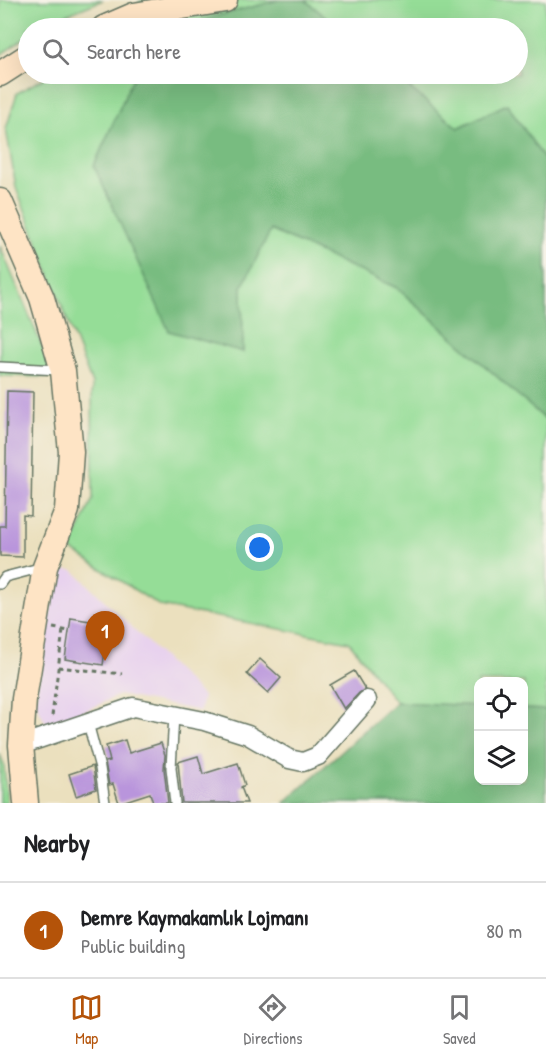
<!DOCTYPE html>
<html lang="en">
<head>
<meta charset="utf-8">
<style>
  body { margin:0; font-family:"Patrick Hand",sans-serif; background:#f2f2f2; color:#202124 }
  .controls { position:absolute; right:18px; bottom:18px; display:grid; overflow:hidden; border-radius:12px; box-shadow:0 6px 24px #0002 }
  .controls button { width:54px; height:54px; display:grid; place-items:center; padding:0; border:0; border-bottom:2px solid #e0e0e0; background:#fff; color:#202124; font:30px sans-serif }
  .you { position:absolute; left:260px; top:548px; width:21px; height:21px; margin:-15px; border:4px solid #fff; border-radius:50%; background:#1a73e8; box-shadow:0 0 0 9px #1a73e833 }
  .badge { display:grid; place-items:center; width:39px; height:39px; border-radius:50%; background:#b45309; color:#fff; font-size:20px; font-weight:700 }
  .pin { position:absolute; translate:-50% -50px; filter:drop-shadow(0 2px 3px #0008) }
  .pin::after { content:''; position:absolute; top:32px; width:21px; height:18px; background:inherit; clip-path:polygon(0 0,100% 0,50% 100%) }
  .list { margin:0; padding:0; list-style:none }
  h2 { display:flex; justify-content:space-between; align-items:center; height:78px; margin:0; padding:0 24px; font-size:26px }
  h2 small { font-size:20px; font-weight:400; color:#757577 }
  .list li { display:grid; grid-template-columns:39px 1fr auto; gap:18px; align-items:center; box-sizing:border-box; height:96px; padding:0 24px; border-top:2px solid #e0e0e0 }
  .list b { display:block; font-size:22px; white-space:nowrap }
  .list p { margin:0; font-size:20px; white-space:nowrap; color:#757577 }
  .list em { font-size:20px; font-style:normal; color:#757577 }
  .icon { flex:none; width:33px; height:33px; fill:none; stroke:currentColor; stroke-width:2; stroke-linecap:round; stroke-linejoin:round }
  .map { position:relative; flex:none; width:546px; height:803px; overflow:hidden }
  .search { position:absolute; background:#fff; box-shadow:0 6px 24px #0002; left:18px; right:18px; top:18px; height:66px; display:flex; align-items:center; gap:15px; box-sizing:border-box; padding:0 21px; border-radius:33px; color:#757577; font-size:22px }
  .sheet { height:174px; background:#fff }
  nav { display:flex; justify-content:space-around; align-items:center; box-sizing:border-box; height:84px; border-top:2px solid #e0e0e0; background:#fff; font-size:16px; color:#757577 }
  nav a { display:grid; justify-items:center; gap:3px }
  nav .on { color:#b45309 }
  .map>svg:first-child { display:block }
  .built { fill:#e8d2ee }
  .green { fill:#95dd97; stroke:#5a8d66; stroke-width:1.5 }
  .forest { fill:#78bc80; stroke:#4c7c5a; stroke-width:1.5 }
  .building { fill:#b995dc }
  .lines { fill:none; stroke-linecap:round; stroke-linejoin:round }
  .lane-casing { stroke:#667664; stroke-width:12 }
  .street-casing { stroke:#667664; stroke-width:21 }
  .secondary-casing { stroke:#667664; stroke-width:27 }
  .path { stroke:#667664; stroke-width:3; stroke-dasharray:4.5 4.5; stroke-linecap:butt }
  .lane { stroke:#fff; stroke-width:9 }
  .street { stroke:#fff; stroke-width:18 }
  .secondary { stroke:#fee4c5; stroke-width:24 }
</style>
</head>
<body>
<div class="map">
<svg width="546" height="803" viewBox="0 0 546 803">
  <rect width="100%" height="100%" fill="#f7f3e8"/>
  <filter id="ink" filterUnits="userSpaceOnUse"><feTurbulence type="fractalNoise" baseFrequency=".0167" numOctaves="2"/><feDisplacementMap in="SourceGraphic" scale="12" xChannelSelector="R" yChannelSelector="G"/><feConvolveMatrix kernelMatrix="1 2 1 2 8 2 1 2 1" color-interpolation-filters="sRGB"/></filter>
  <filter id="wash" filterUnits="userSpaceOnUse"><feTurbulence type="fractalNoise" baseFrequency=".008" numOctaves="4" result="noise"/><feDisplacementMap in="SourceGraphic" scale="24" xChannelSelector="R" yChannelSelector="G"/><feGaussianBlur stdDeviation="1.35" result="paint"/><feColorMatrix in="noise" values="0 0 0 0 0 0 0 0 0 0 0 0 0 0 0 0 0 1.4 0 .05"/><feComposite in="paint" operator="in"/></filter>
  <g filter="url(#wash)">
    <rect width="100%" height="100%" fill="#ebe0be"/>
    <polygon class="built" points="58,569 73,570 203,696 200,711 119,695 48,728 35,701"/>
    <g class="green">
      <polygon points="0,0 103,0 51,21 39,28 28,28 28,36 0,55"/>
      <polygon points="141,0 279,0 172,28 121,28"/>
      <polygon points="305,0 546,0 546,162 507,104 458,128 393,74 518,74 518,28 339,28"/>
      <polygon points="51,74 135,74 94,166 243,352 242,287 270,230 397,288 546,420 546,710 524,709 524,682 478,682 478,706 396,702 349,642 160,606 70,549 93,499 92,384 16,187 6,129 17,93"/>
      <polygon points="0,246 55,377 0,376"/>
      <polygon points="0,754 4,765 7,803 0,803"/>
    </g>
    <g class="forest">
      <polygon points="279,0 305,0 339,28 172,28"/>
      <polygon points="135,74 393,74 458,128 507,104 546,162 546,420 397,288 271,230 242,287 243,352 169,331 94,166"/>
      <polygon points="396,702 478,706 478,780 524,780 524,709 546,710 546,803 284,803"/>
    </g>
    <g id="blocks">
      <g class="building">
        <polygon points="7,391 33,392 31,516 23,515 23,557 0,556 0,526 5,526"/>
        <polygon points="71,618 109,624 103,665 65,659"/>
        <polygon points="260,659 281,678 268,693 247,674"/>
        <polygon points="354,671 365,689 359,693 344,709 330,685"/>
        <polygon points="125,740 129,753 161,743 165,755 164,769 168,803 153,803 150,793 119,803 113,784 109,785 105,762 110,761 106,746"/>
        <polygon points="198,756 203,774 238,763 245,785 241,787 247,803 182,803 178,762"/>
        <polygon points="93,766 96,789 76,796 69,774"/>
      </g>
    </g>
  </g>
  <g filter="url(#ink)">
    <use href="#blocks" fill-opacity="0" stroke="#667664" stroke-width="1.5"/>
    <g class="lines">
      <g class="lane-casing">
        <g id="lane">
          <polyline points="0,367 60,370"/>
          <polyline points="0,584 5,577 43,567"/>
          <polyline points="174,715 171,768 175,803"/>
          <polyline points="88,723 100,768 105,803"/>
        </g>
      </g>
      <g class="street-casing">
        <polyline id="street" points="21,745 133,707 204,721 248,735 289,759 303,762 318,756 367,700"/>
      </g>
      <g class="secondary-casing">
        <g id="secondary">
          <polyline points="104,28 134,15 225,0"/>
          <polyline points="0,74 28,56"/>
          <polyline points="0,201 42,298 63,371 71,452 67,510 45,567 24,699 21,745 26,803"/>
        </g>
      </g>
      <g class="path">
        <polyline points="53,628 69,631"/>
        <polyline points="58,667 122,674"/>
        <polyline points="52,716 63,630"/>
      </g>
      <use href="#lane" class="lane"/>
      <use href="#street" class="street"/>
      <use href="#secondary" class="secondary"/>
    </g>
  </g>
</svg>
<div class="controls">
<button><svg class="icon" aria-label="locate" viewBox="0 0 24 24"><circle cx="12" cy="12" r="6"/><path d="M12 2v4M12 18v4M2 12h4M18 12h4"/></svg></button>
<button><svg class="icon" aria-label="layers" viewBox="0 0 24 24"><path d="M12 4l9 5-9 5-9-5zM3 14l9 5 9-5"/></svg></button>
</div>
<div class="you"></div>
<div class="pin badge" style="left:105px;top:661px">1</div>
<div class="search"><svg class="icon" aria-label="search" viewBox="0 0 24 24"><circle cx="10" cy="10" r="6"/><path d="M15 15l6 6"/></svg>Search here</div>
</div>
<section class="sheet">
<h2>Nearby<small></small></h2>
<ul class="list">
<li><span class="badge">1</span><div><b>Demre Kaymakamlık Lojmanı</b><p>Public building</p></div><em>80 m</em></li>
</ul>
</section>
<nav>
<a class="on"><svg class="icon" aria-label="map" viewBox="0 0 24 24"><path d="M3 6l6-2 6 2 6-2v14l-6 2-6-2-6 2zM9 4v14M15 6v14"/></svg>Map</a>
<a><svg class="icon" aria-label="directions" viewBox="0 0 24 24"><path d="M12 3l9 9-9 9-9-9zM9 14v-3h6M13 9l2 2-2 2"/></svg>Directions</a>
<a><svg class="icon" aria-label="saved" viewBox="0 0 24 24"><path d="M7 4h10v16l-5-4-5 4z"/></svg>Saved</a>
</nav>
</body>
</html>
